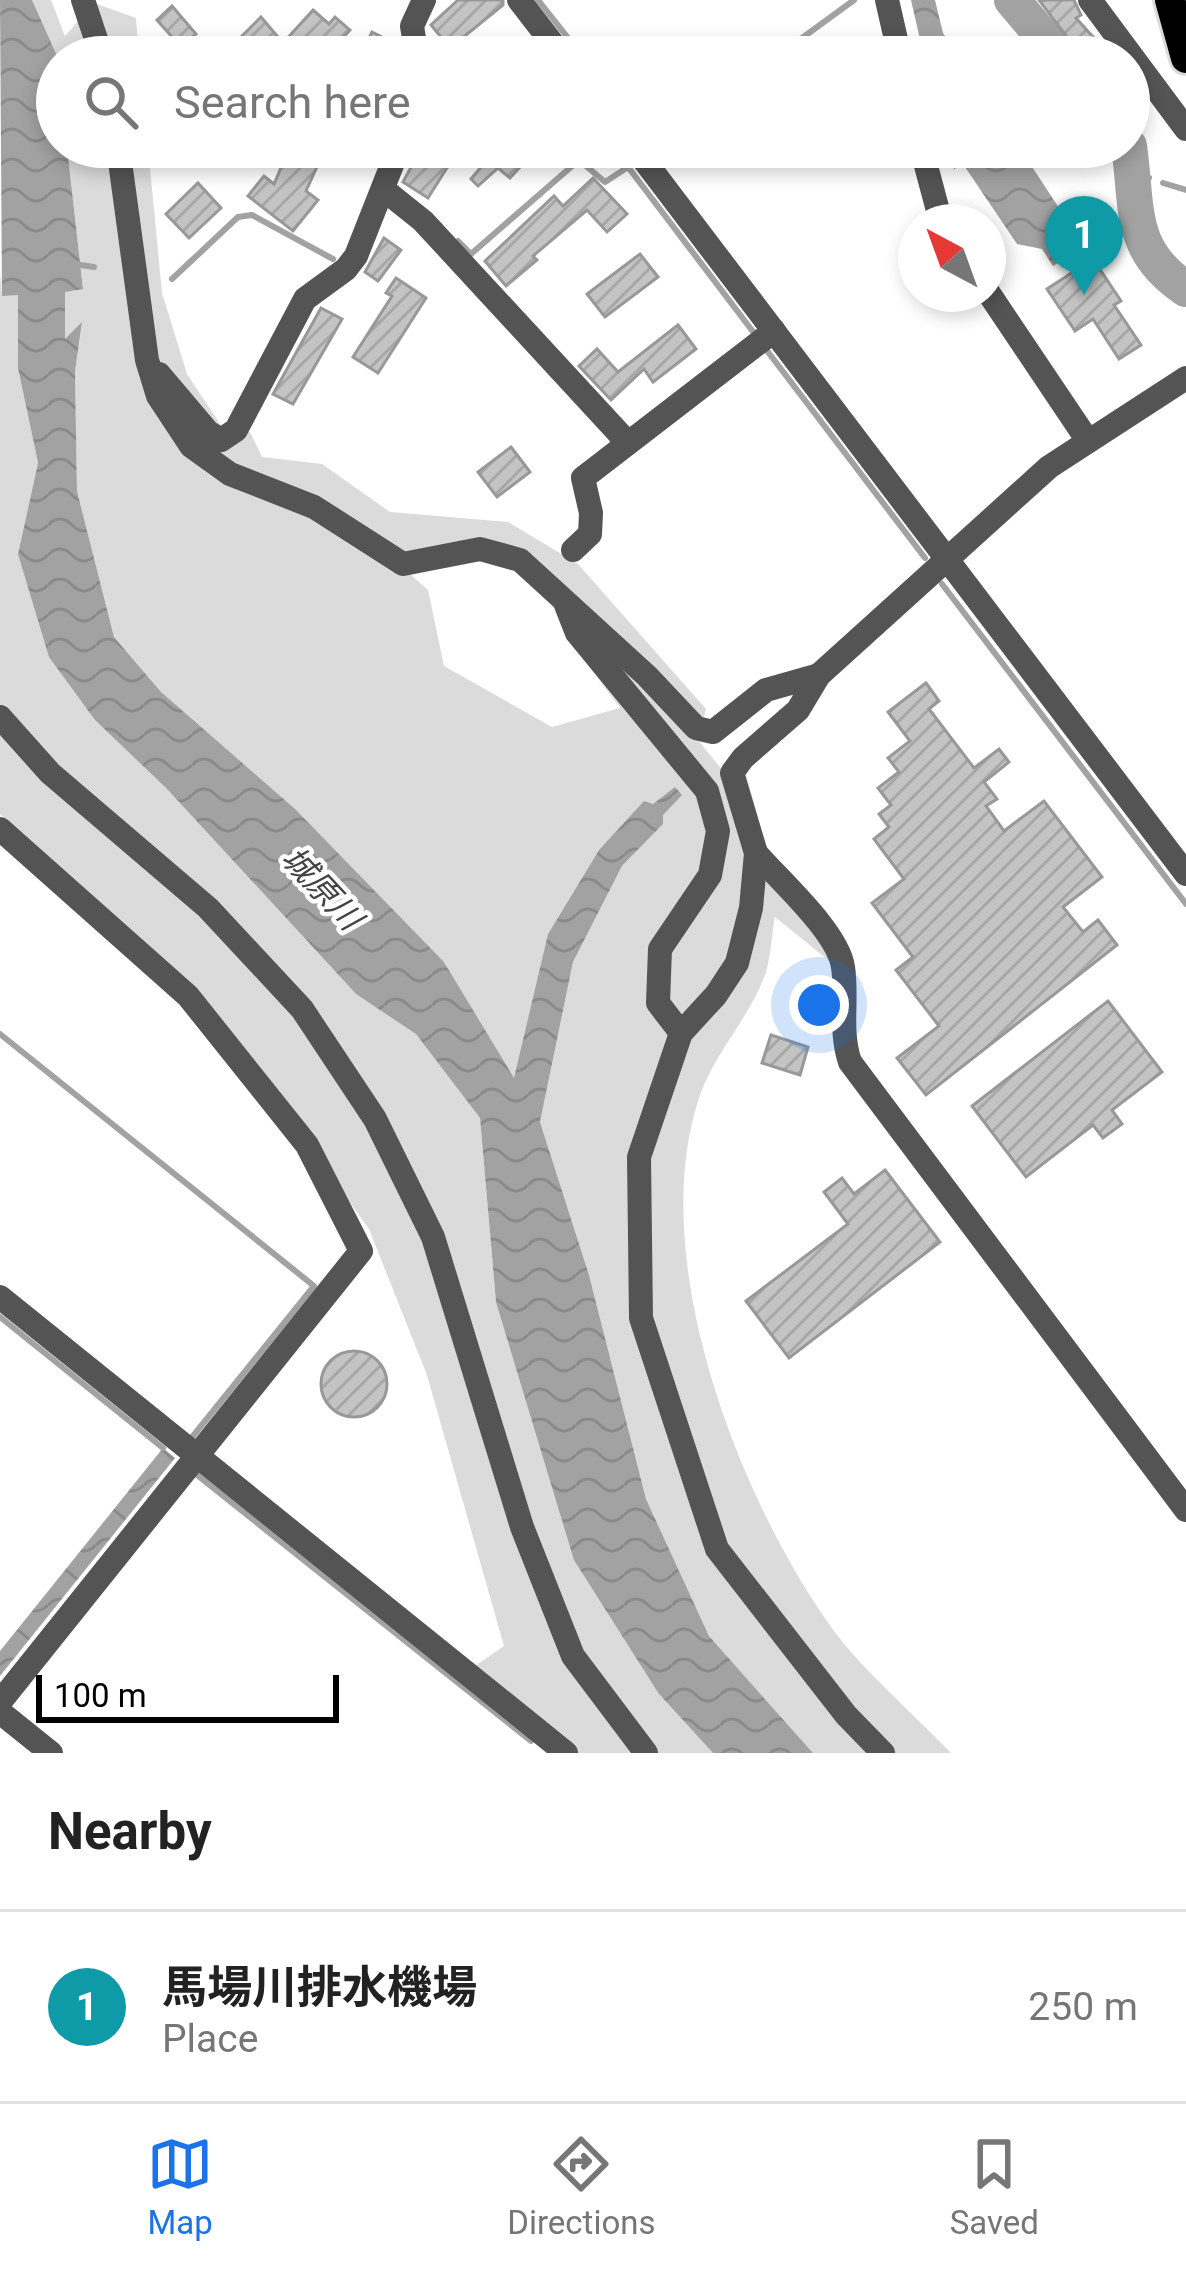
<!DOCTYPE html>
<html lang="en">
<head>
<meta charset="utf-8">
<style>
  body { margin:0; font-family:Roboto,"Noto Sans JP",sans-serif; background:#f6f6f6; color:#222 }
  .compass { position:absolute; left:898px; top:204px; width:108px; height:108px; border-radius:50%; background:#fff; box-shadow:0 6px 18px #0003; rotate:319deg }
  .scale { position:absolute; left:36px; bottom:30px; width:303px; box-sizing:border-box; padding-left:12px; border:6px solid #000; border-top:0; font-size:33px; line-height:42px; white-space:nowrap; color:#000; -webkit-text-stroke:9px #fff; paint-order:stroke }
  .you { position:absolute; left:819px; top:1005px; width:42px; height:42px; margin:-30px; border:9px solid #fff; border-radius:50%; background:#1a73e8; box-shadow:0 0 0 18px #1a73e833 }
  .badge { display:grid; place-items:center; width:78px; height:78px; border-radius:50%; background:#1a73e8; color:#fff; font-size:39px; font-weight:700 }
  .pin { position:absolute; translate:-50% -99px; filter:drop-shadow(0 3px 6px #0008) }
  .pin::after { content:''; position:absolute; top:63px; width:42px; height:36px; background:inherit; clip-path:polygon(0 0,100% 0,50% 100%) }
  .list { margin:0; padding:0; list-style:none }
  h2 { display:flex; justify-content:space-between; align-items:center; height:156px; margin:0; padding:0 48px; font-size:51px }
  h2 small { font-size:39px; font-weight:400; color:#767676 }
  .list li { display:grid; grid-template-columns:78px 1fr auto; gap:36px; align-items:center; box-sizing:border-box; height:192px; padding:0 48px; border-top:3px solid #e0e0e0 }
  .list b { display:block; font-size:45px; white-space:nowrap }
  .list p { margin:0; font-size:39px; white-space:nowrap; color:#767676 }
  .list em { font-size:39px; font-style:normal; color:#767676 }
  .icon { flex:none; width:66px; height:66px; fill:none; stroke:currentColor; stroke-width:2; stroke-linecap:round; stroke-linejoin:round }
  .map { position:relative; flex:none; width:1186px; height:1753px; overflow:hidden }
  .search { position:absolute; background:#fff; box-shadow:0 6px 18px #0003; left:36px; right:36px; top:36px; height:132px; display:flex; align-items:center; gap:30px; box-sizing:border-box; padding:0 42px; border-radius:66px; color:#767676; font-size:45px }
  .sheet { height:348px; background:#fff }
  nav { display:flex; justify-content:space-around; align-items:center; box-sizing:border-box; height:168px; border-top:3px solid #e0e0e0; background:#fff; font-size:33px; color:#767676 }
  nav a { display:grid; justify-items:center; gap:6px }
  nav .on { color:#1a73e8 }
  .map>svg:first-child { display:block }
  .green { fill:#dbdbdb; fill-rule:evenodd }
  .water { fill:url(#water-waves) }
  .lines { fill:none; stroke-linecap:round; stroke-linejoin:round }
  .stream { stroke:#a2a2a2; stroke-width:6 }
  .river { stroke:#a2a2a2; stroke-width:36 }
  .building { fill:url(#building-hatch); stroke:#989898; stroke-width:3 }
  .primary-casing { stroke:#dbdbdb; stroke-width:36 }
  .street { stroke:#545454; stroke-width:24 }
  .primary { stroke:#000; stroke-width:30 }
  .labels { text-anchor:middle; dominant-baseline:central; stroke-width:9; stroke-linejoin:round; paint-order:stroke }
  .water-label { font-size:33px; font-style:italic; fill:#434343; stroke:#fff }
</style>
</head>
<body>
<div class="map">
<svg width="1186" height="1753" viewBox="0 0 1186 1753">
  <defs>
    <pattern id="water-waves" width="16" height="10" patternUnits="userSpaceOnUse" patternTransform="scale(3)"><rect width="16" height="10" fill="#a2a2a2"/><path d="M0 5q4-4 8 0t8 0" fill="none" stroke="#8a8a8a"/></pattern>
    <pattern id="building-hatch" width="6" height="6" patternUnits="userSpaceOnUse" patternTransform="scale(3)"><rect width="6" height="6" fill="#c4c4c4"/><path d="M-1 1l2-2M0 6l6-6M5 7l2-2" fill="none" stroke="#a7a7a7"/></pattern>
  </defs>
  <rect width="100%" height="100%" fill="#fff"/>
  <g class="green">
    <polygon points="32,0 51,0 65,36 94,3 136,18 139,57 57,60"/>
    <path d="M67 147H148L162 293 187 374 222 427 250 432 262 457 322 464 390 512 508 522 578 564 706 709 698 740 727 776 746 774 769 858 833 964 775 917C771 937 771 962 763 980 746 1022 711 1058 698 1101 647 1261 738 1496 831 1627 863 1671 913 1713 951 1753H813L709 1636 646 1499 589 1275 540 1122 573 962 622 866 663 824 599 850 548 934 514 1080 444 962 161 692 114 637 77 491 75 372 82 324 65 341V291L83 288ZM485 557 511 565 555 603 568 638 620 708 552 727 444 666 428 590 409 573Z"/>
    <polygon points="0,272 2,295 19,295 18,368 38,463 18,554 95,720 167,789 356,994 416,1033 480,1118 496,1302 659,1694 713,1753 549,1753 456,1679 504,1646 427,1375 369,1229 194,986 0,814"/>
  </g>
  <g class="water">
    <polygon points="0,0 32,0 57,56 57,147 67,147 83,289 65,292 65,339 82,322 75,372 77,491 114,637 161,692 295,809 444,962 514,1078 548,934 599,850 644,801 653,804 675,787 682,795 663,815 663,824 622,866 573,962 540,1122 589,1275 646,1499 709,1636 813,1753 713,1753 659,1694 574,1560 496,1302 480,1118 416,1034 356,994 167,789 95,720 49,657 18,554 38,463 18,368 18,295 2,296"/>
    <polygon points="911,0 935,0 943,33 959,57 924,57"/>
    <polygon points="945,147 1019,147 1063,214 1058,239 1069,256 1053,266 1042,249 1017,244 963,164 954,169"/>
    <polygon points="163,1448 175,1458 0,1676 0,1651"/>
  </g>
  <g class="lines">
    <g class="stream">
      <polyline points="538,0 583,57"/>
      <polyline points="776,57 854,0"/>
      <polyline points="653,147 654,147"/>
      <polyline points="1133,174 1149,178"/>
      <polyline points="1163,183 1186,190"/>
      <polyline points="458,241 471,254 579,160 605,182 628,167 757,337"/>
      <polyline points="74,264 94,267"/>
      <polyline points="172,279 238,217 252,215 333,259"/>
      <polyline points="765,348 925,558"/>
      <polyline points="942,584 1186,904"/>
      <polyline points="0,1034 314,1286 193,1436"/>
      <polyline points="0,1317 163,1448"/>
      <polyline points="197,1475 531,1741"/>
    </g>
    <g class="river">
      <polyline points="1012,0 1060,57"/>
      <path d="M1129 146C1138 210 1128 250 1186 289"/>
    </g>
  </g>
  <g class="building">
    <polygon points="458,0 503,0 503,5 450,48 431,25"/>
    <polygon points="1039,0 1074,0 1081,15 1076,18 1111,57 1082,57"/>
    <polygon points="172,6 196,34 181,47 157,20"/>
    <polygon points="313,10 329,24 335,17 350,30 325,57 221,57 261,17 283,43"/>
    <polygon points="372,32 398,45 394,57 360,57"/>
    <polygon points="290,147 306,147 321,158 306,191 318,200 293,231 248,196 264,176 274,184"/>
    <polygon points="422,147 460,147 428,198 403,182"/>
    <polygon points="498,147 521,147 511,156 522,165 510,178 498,168 478,186 471,179"/>
    <polygon points="593,178 627,214 607,232 587,210 533,256 537,260 506,286 485,261 554,196 563,206"/>
    <polygon points="198,183 221,208 189,238 166,214"/>
    <polygon points="384,238 401,250 378,281 365,272"/>
    <polygon points="640,254 658,277 605,317 587,294"/>
    <polygon points="1093,259 1121,301 1114,305 1141,345 1119,359 1093,319 1075,331 1047,289"/>
    <polygon points="396,278 426,298 378,373 353,357 392,296 386,293"/>
    <polygon points="321,308 342,319 293,404 273,394"/>
    <polygon points="678,325 696,349 653,382 644,369 611,400 579,366 597,349 618,372"/>
    <polygon points="511,447 530,472 497,497 478,472"/>
    <polygon points="926,683 939,701 929,709 974,768 999,749 1009,762 984,782 997,799 986,806 1004,831 1044,801 1102,877 1063,907 1083,932 1098,920 1117,945 926,1095 897,1058 939,1026 896,970 913,957 872,903 904,879 874,839 889,827 879,814 891,805 878,788 899,772 888,758 910,741 888,712"/>
    <polygon points="1108,1001 1162,1072 1112,1110 1122,1124 1103,1138 1093,1125 1026,1177 972,1106"/>
    <polygon points="771,1035 808,1047 800,1075 762,1063"/>
    <polygon points="885,1170 940,1242 789,1358 746,1301 848,1224 824,1192 842,1178 854,1194"/>
    <circle cx="354" cy="1384" r="33"/>
  </g>
  <g class="lines">
    <g class="primary-casing">
      <polyline id="primary" points="1170,0 1186,58"/>
    </g>
    <g class="street">
      <polyline points="83,0 102,57"/>
      <polyline points="519,0 563,57"/>
      <polyline points="887,0 900,57"/>
      <polyline points="1090,0 1186,129"/>
      <polyline points="417,57 412,26 424,0"/>
      <polyline points="118,147 147,360 158,396 191,446 230,474 314,507 403,564 480,549 520,560 647,676 696,728 713,732 766,690 819,675"/>
      <polyline points="634,147 1186,874"/>
      <polyline points="921,147 941,222"/>
      <polyline points="383,189 423,221 628,443"/>
      <polyline points="988,292 1088,441"/>
      <polyline points="159,374 208,432 221,440 236,430 305,299 346,269 356,256 399,147"/>
      <polyline points="573,550 590,534 591,513 583,478 774,331"/>
      <polyline points="566,605 577,633 707,791 718,831 710,875 660,949 658,1003 681,1033"/>
      <polyline points="0,717 50,773 208,908 302,1009 375,1119 433,1237 522,1527 573,1656 646,1753"/>
      <polyline points="0,829 188,996 307,1145 361,1251 0,1702"/>
      <path d="M756 853C780 881 838 932 843 967 848 1000 839 1030 850 1062L1186 1510"/>
      <polyline points="0,1297 566,1753"/>
      <polyline points="0,1712 51,1753"/>
      <polyline points="883,1753 846,1715 717,1549 641,1318 639,1157 681,1033 716,995 737,963 751,908 756,853 732,773 743,758 798,710 819,675 1049,467 1186,378"/>
    </g>
    <use href="#primary" class="primary"/>
  </g>
  <g class="labels">
    <g class="water-label">
      <text transform="translate(322 888) rotate(47)">城原川</text>
    </g>
  </g>
</svg>
<svg class="compass" viewBox="-18 -18 36 36"><path d="M0-13l5 13h-10z" fill="#e53935"/><path d="M0 13l5-13h-10z" fill="#767676"/></svg>
<div class="scale">100 m</div>
<div class="you"></div>
<div class="pin badge" style="left:1084px;top:295px;background:#0f9aa8">1</div>
<div class="search"><svg class="icon" aria-label="search" viewBox="0 0 24 24"><circle cx="10" cy="10" r="6"/><path d="M15 15l6 6"/></svg>Search here</div>
</div>
<section class="sheet">
<h2>Nearby<small></small></h2>
<ul class="list">
<li><span class="badge" style="background:#0f9aa8">1</span><div><b>馬場川排水機場</b><p>Place</p></div><em>250 m</em></li>
</ul>
</section>
<nav>
<a class="on"><svg class="icon" aria-label="map" viewBox="0 0 24 24"><path d="M3 6l6-2 6 2 6-2v14l-6 2-6-2-6 2zM9 4v14M15 6v14"/></svg>Map</a>
<a><svg class="icon" aria-label="directions" viewBox="0 0 24 24"><path d="M12 3l9 9-9 9-9-9zM9 14v-3h6M13 9l2 2-2 2"/></svg>Directions</a>
<a><svg class="icon" aria-label="saved" viewBox="0 0 24 24"><path d="M7 4h10v16l-5-4-5 4z"/></svg>Saved</a>
</nav>
</body>
</html>
